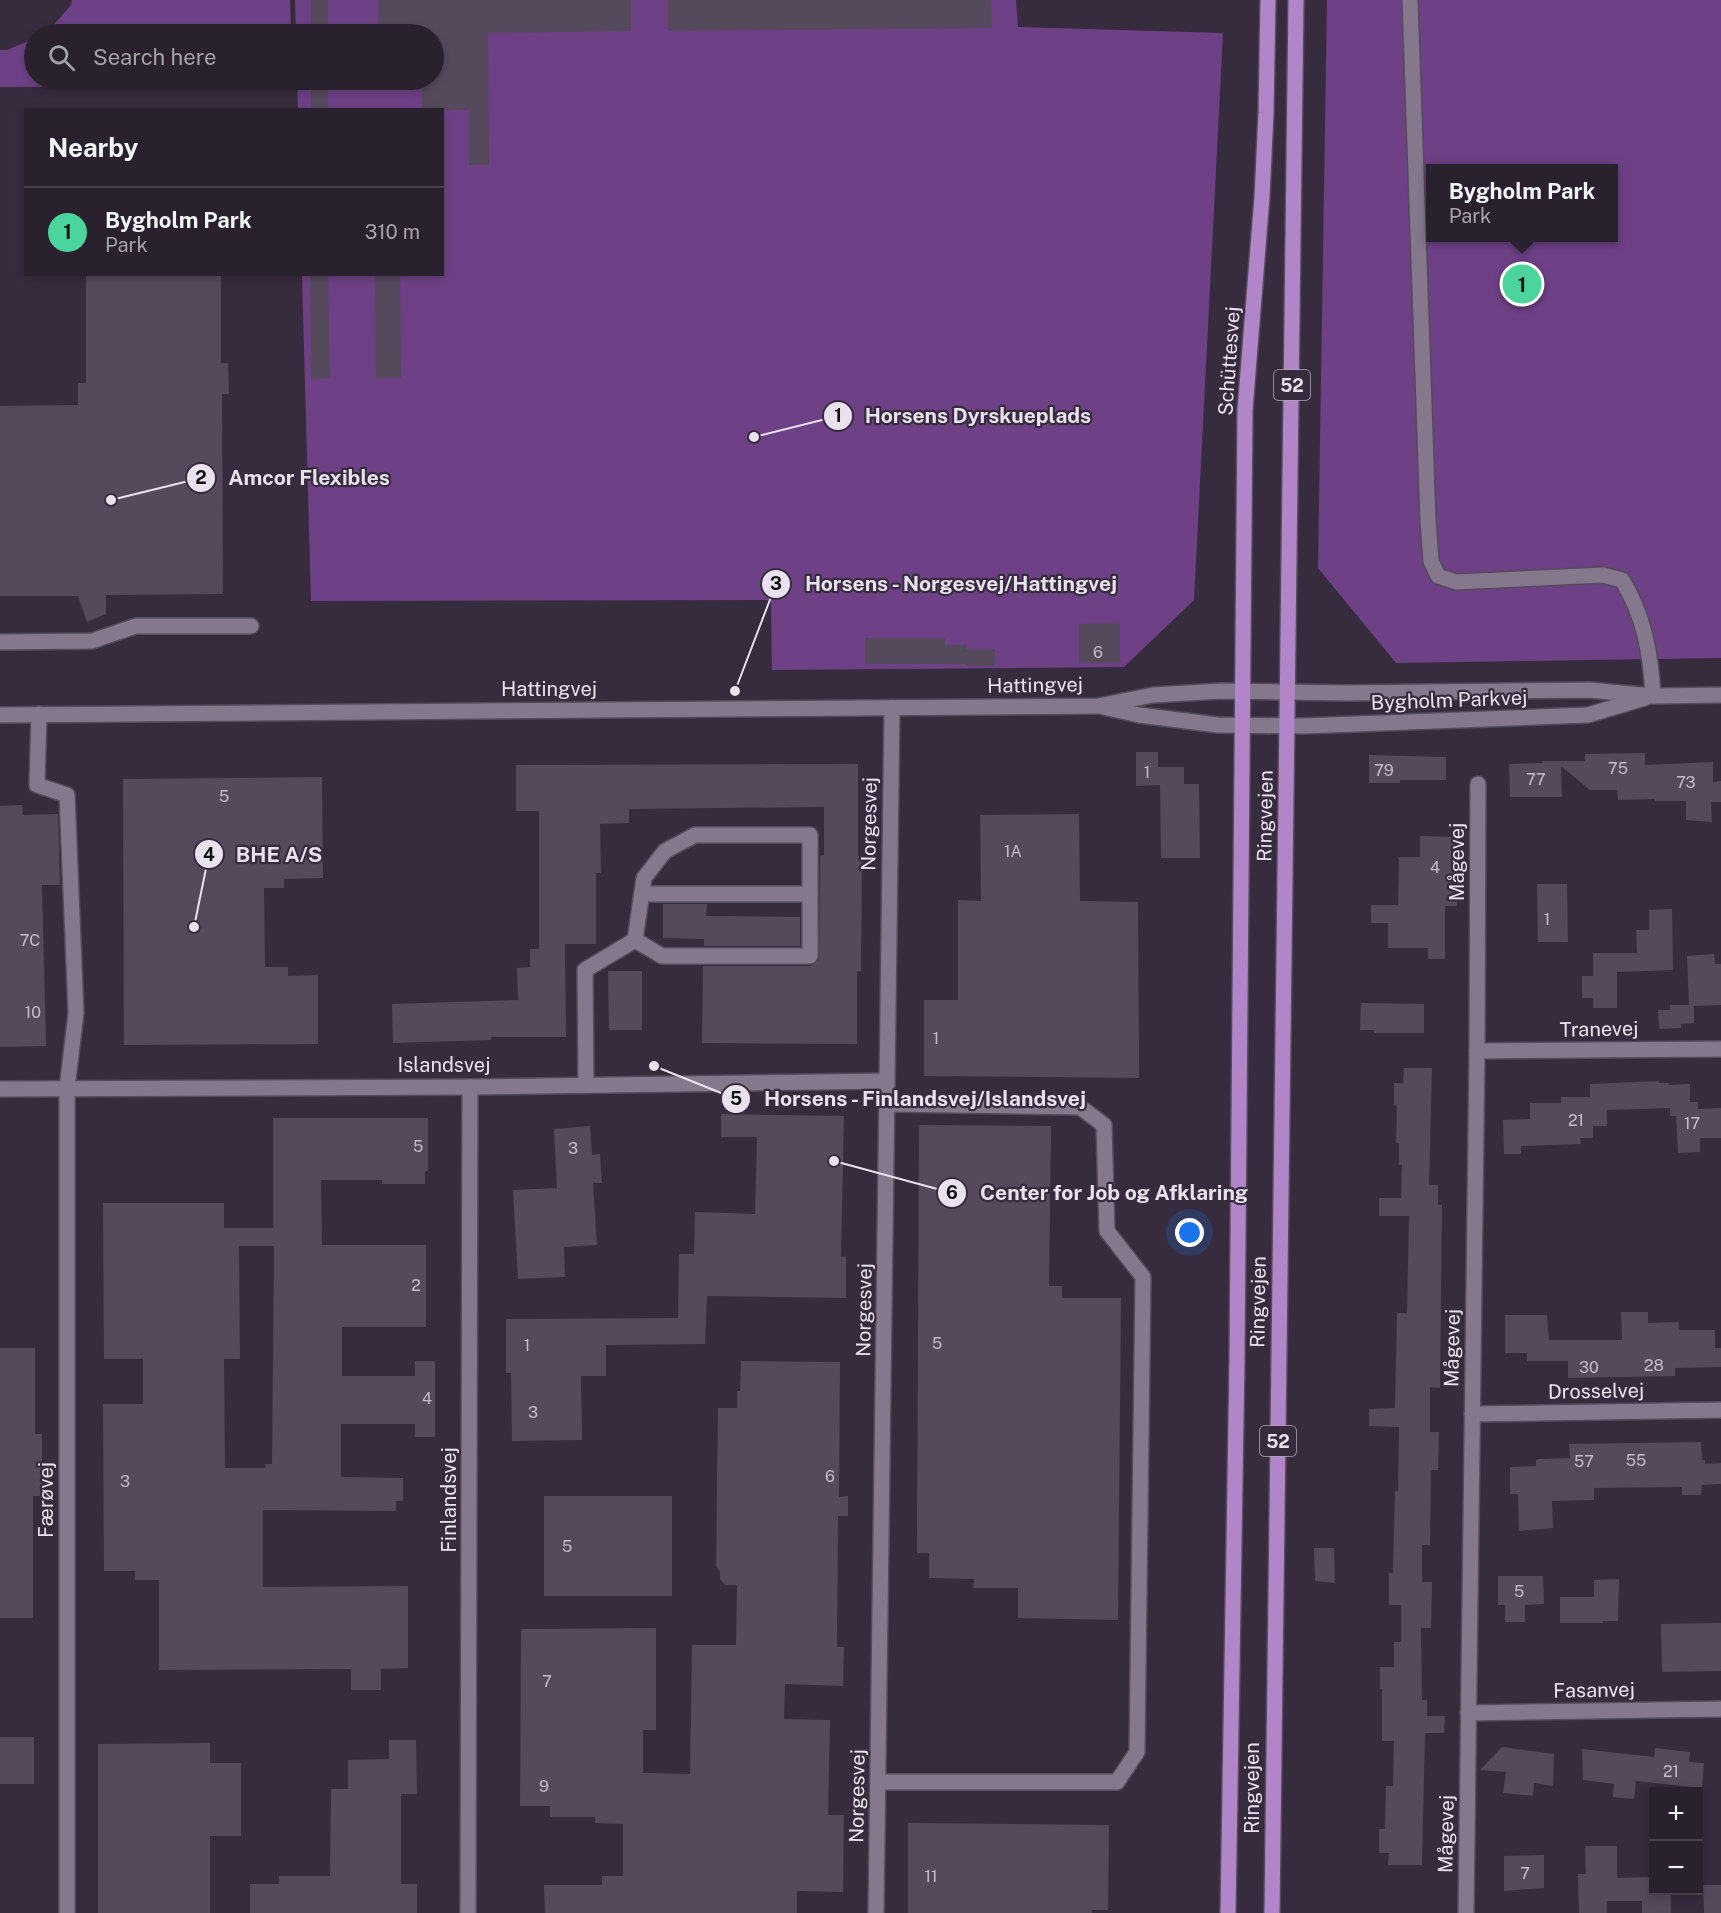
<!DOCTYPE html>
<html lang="en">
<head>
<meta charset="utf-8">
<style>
  body { margin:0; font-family:"Public Sans",sans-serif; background:#312936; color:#f1f3f6 }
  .controls { position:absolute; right:18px; bottom:18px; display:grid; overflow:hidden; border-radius:0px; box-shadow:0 3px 9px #0003 }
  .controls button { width:54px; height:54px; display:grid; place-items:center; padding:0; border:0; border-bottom:2px solid #453e4a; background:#29212e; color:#f1f3f6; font:30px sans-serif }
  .you { position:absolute; left:1190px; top:1233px; width:21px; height:21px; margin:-15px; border:4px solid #fff; border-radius:50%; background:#1a73e8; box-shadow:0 0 0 9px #1a73e833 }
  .badge { display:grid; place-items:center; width:39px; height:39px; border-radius:50%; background:#4bd49b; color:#111; font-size:20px; font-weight:700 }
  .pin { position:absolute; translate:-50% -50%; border:3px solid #fff; box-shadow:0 2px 6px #0006 }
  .popup { position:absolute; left:1426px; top:164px; width:192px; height:78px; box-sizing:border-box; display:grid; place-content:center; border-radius:0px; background:#29212e; filter:drop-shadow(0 2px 4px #0005); font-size:20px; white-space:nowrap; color:#a5a3aa }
  .popup b { font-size:22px; color:#f1f3f6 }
  .popup::after { content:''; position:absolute; left:50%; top:100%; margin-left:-12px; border:12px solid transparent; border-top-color:#29212e }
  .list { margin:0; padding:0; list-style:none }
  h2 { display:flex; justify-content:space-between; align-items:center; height:78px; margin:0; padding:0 24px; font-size:26px }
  h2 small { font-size:20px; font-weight:400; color:#a5a3aa }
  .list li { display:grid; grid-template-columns:39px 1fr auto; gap:18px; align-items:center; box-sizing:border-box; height:90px; padding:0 24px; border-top:2px solid #453e4a }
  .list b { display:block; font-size:22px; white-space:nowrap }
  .list p { margin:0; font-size:20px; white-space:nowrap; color:#a5a3aa }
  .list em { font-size:20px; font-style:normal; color:#a5a3aa }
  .icon { flex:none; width:33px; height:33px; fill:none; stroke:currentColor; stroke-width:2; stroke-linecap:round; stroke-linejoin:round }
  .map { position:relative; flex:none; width:1721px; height:1913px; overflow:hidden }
  .search { position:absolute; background:#29212e; box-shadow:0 3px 9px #0003; left:24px; top:24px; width:420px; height:66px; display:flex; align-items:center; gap:15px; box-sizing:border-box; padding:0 21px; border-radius:33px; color:#a5a3aa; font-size:22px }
  .panel { position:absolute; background:#29212e; box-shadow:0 3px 9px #0003; left:24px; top:108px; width:420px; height:168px; border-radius:0px }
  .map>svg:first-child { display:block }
  .green { fill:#6e4186; fill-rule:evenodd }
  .building { fill:#55495c; fill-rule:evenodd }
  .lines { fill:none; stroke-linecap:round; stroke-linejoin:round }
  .minor-casing { stroke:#544a59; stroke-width:18 }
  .major-casing { stroke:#544a59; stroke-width:18 }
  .minor { stroke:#85788d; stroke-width:15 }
  .major { stroke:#b086c8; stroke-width:15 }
  .labels { text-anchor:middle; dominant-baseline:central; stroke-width:4.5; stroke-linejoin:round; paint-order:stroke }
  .number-label { font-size:16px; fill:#c4bcca }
  .shield { fill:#372c3e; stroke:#b4abb9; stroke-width:1.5 }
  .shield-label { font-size:18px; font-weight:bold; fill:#e9e2ee }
  .street-label { font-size:20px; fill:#e9e2ee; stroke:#372c3e }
  .leader { fill:none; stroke:#e9e2ee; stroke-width:2 }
  .callout-dot { fill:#e9e2ee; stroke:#372c3e; stroke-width:2 }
  .mark-label { font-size:18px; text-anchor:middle; font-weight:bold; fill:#111 }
  .callout-label { font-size:21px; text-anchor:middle; font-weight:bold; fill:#e9e2ee; stroke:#372c3e; stroke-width:4.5; stroke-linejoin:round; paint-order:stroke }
</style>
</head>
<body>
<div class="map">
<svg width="1721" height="1913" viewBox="0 0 1721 1913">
  <rect width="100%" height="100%" fill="#372c3e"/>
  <g class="green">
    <polygon points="72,0 290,0 291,34 46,34 71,5"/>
    <polygon points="295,0 1016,0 1018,27 1223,33 1194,600 1124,667 772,670 771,600 311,601 302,275 442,274 442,110 298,109 297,80 434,80 434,34 296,34"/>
    <path d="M1327 0H1721V658L1396 663 1318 568ZM1430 168H1613V238H1430Z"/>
    <polygon points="34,39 34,80 292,80 292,85 0,87 0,50 7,50"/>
  </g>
  <g class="building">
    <rect x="311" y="0" width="17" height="34"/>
    <polygon points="378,0 631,0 631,31 488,33 489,165 469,165 469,110 422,110 422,80 434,80 434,34 378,34"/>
    <polygon points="668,0 991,0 992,28 668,31"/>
    <rect x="311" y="80" width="17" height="30"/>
    <polygon points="86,274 221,274 221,363 228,363 229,394 222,394 223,594 106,595 106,614 87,622 78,596 0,596 0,406 78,405 78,383 86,383"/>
    <polygon points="310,274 328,274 330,378 311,379"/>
    <polygon points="375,274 400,274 401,378 376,378"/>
    <polygon points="1120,623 1120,663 1079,663 1079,624"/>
    <polygon points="865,638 945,638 945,645 966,645 966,649 995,649 995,666 966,666 966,664 865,664"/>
    <polygon points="1136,752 1158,752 1158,767 1184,767 1184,784 1199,784 1200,858 1161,858 1160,785 1136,786"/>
    <polygon points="1645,753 1645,765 1713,762 1713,782 1721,781 1721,802 1711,802 1712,822 1686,820 1686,801 1655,801 1655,799 1618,800 1617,790 1590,790 1561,766 1562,797 1510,797 1509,764 1542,763 1542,761 1585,761 1585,754"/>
    <polygon points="1369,755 1446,757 1446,780 1400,780 1400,783 1369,783"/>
    <polygon points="858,764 858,856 862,856 861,971 857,971 857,1044 702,1043 703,966 810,966 819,960 820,856 824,855 824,807 629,809 629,823 600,824 601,873 596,873 596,944 565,944 566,1037 491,1037 491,1040 393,1043 392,1004 518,1000 517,968 530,967 530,949 539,949 539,811 516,811 516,765"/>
    <polygon points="322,777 323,878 284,879 284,888 264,888 265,967 288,967 288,976 318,975 318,1044 124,1045 123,779"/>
    <polygon points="22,805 23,815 58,814 60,885 42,885 46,1046 0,1047 0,806"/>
    <polygon points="1079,814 1080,901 1138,902 1139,1078 924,1076 924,1000 958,1000 958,900 981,901 980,815"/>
    <polygon points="1420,836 1457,837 1457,906 1445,906 1445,959 1428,959 1428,948 1388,948 1388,923 1371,923 1371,905 1398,905 1399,857 1420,857"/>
    <polygon points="1537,884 1567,884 1568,942 1538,942"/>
    <polygon points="663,904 707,904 706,916 800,917 800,946 704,946 704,939 663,938"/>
    <polygon points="1672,909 1673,970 1617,972 1617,1008 1593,1008 1593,998 1582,998 1582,976 1593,976 1593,953 1637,953 1636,930 1649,930 1649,910"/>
    <polygon points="1714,954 1715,964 1721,964 1721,1005 1694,1006 1694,1023 1681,1024 1681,1028 1659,1029 1658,1010 1670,1010 1670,1005 1689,1005 1687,956"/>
    <polygon points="608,971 642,971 642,1030 609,1030"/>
    <polygon points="1361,1003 1424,1004 1424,1033 1374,1033 1374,1030 1360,1030"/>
    <polygon points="1404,1068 1432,1068 1429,1185 1438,1185 1438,1205 1442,1205 1440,1388 1430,1387 1430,1432 1439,1432 1438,1470 1431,1470 1430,1545 1422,1545 1422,1582 1432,1582 1431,1628 1421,1628 1422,1700 1427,1700 1427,1716 1445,1716 1444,1733 1425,1733 1422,1865 1388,1865 1389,1853 1379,1853 1379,1829 1385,1829 1386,1786 1393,1786 1394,1741 1382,1741 1382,1689 1380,1689 1380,1667 1394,1667 1394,1642 1401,1642 1401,1605 1389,1605 1389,1573 1393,1573 1395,1491 1398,1491 1399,1427 1369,1426 1369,1409 1395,1408 1397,1313 1407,1313 1409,1216 1379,1216 1379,1198 1401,1198 1402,1165 1399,1165 1399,1143 1396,1143 1397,1105 1394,1105 1394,1083 1403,1083"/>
    <polygon points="1659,1081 1659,1083 1669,1083 1669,1085 1690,1084 1690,1102 1698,1102 1698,1109 1721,1108 1721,1138 1700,1138 1700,1152 1678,1153 1676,1116 1670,1116 1670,1108 1607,1110 1607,1126 1593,1126 1593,1138 1580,1138 1581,1144 1521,1146 1521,1154 1504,1154 1503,1120 1530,1119 1530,1103 1561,1103 1561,1097 1590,1097 1590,1084"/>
    <polygon points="721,1114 844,1116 841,1257 846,1257 846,1298 707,1296 705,1344 606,1345 606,1376 581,1376 582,1440 512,1441 511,1373 506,1373 506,1319 678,1318 679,1254 694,1254 695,1212 755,1214 757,1137 721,1137"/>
    <path d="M273 1118H428V1171H425V1184H382V1180H321L322 1245H426V1327H342V1376H415V1361H435V1437H415V1424H341V1477L403 1478V1501H396V1511L263 1510V1587L408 1586V1668L381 1669V1690H351V1669L159 1670V1580H135V1571H104L103 1404H143V1359H104L103 1203H224V1228H273ZM239 1246H274L272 1464H265V1468H225L224 1359H240Z"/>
    <polygon points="919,1125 1051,1126 1049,1286 1062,1286 1062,1298 1121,1298 1118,1620 1018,1618 1018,1588 973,1588 974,1579 929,1578 929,1553 917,1553"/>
    <polygon points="590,1126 592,1155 600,1154 602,1183 593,1183 597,1245 564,1247 565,1277 518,1279 513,1190 557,1188 554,1129"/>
    <polygon points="1621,1312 1648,1312 1648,1323 1679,1322 1679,1330 1715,1330 1715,1348 1721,1348 1721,1367 1675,1368 1675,1376 1568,1378 1568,1361 1527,1361 1527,1353 1505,1353 1505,1315 1547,1315 1549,1340 1622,1340"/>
    <polygon points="0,1348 35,1348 35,1434 42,1434 42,1496 33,1496 33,1618 0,1618"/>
    <polygon points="741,1361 840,1362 839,1497 848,1496 848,1516 838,1516 837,1647 844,1647 843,1686 785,1684 784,1719 830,1720 828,1815 844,1815 843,1892 797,1891 797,1913 545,1913 544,1885 602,1885 602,1876 623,1876 623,1824 595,1823 595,1817 550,1817 550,1806 520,1806 521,1629 656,1628 656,1730 643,1730 643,1773 690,1774 692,1645 736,1645 737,1585 725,1585 720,1579 720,1571 716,1567 718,1408 737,1408 737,1391 740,1391"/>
    <polygon points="1701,1442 1702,1460 1705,1460 1705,1464 1721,1463 1721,1484 1702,1485 1701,1495 1682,1495 1682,1487 1594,1488 1594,1500 1552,1501 1553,1528 1519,1531 1518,1494 1510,1494 1510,1467 1536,1466 1536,1460 1539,1459 1570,1458 1569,1444"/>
    <rect x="544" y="1496" width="128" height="100"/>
    <polygon points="1314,1548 1334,1548 1335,1583 1315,1581"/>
    <polygon points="1498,1576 1543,1576 1544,1604 1525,1605 1525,1622 1505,1622 1505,1605 1498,1605"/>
    <polygon points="1619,1579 1618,1621 1603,1621 1603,1623 1560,1623 1560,1597 1594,1597 1594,1580"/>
    <polygon points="1721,1623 1721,1671 1662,1672 1661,1624"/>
    <rect x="0" y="1737" width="34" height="47"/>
    <polygon points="389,1740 416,1740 417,1794 401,1794 401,1884 417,1884 417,1913 250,1913 250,1884 279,1884 279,1876 330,1876 331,1789 348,1789 348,1760 389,1759"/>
    <polygon points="210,1743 210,1763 241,1763 241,1836 210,1836 210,1913 98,1913 98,1744"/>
    <polygon points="1502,1747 1554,1754 1553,1786 1534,1783 1533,1796 1503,1793 1506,1772 1480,1770"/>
    <polygon points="1655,1748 1690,1752 1689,1762 1704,1763 1702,1788 1636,1781 1634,1799 1613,1797 1614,1784 1583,1780 1582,1749 1654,1757"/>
    <polygon points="908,1823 1109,1825 1108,1910 1092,1910 1092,1913 908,1913"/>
    <polygon points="1585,1846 1617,1846 1617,1878 1653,1877 1653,1890 1671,1890 1671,1913 1642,1913 1642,1901 1607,1901 1607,1913 1579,1913 1578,1874 1586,1874"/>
    <polygon points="1544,1855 1544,1888 1504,1891 1504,1856"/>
    <polygon points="1703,1885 1721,1885 1721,1913 1704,1913"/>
  </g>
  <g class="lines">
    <g class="minor-casing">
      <g id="minor">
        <path d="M1410 0 1428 521 1431 561 1438 576 1456 582 1603 575 1622 580C1644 615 1651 655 1653 696"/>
        <polyline points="0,642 92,641 136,626 251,626"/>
        <polyline points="1103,707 1139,715 1218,725 1303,726 1588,715 1645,698"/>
        <polyline points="39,714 37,785 67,795 76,1013 67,1088 67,1913"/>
        <polyline points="0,715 1098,706 1153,695 1222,691 1348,693 1589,690 1653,696 1721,695"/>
        <polyline points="642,894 810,894"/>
        <polyline points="1477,1051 1721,1049"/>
        <polyline points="586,1085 585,970 635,940 644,878 665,851 695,835 810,835 810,956 662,956 635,940"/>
        <polyline points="0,1089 470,1087 887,1081"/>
        <polyline points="1472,1414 1721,1410"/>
        <polyline points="1468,1713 1721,1709"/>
        <polyline points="878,1782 1117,1782 1137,1752 1143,1277 1107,1231 1104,1125 1080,1107 887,1104"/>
        <polyline points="468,1913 470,1087"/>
        <polyline points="876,1913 892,708"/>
        <polyline points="1466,1913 1477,1051 1478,784"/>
      </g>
    </g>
    <g class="major-casing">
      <g id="major">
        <polyline points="1228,1913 1237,1358 1245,410 1262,197 1266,113 1268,0"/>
        <polyline points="1272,1913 1296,0"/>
      </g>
    </g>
    <use href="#minor" class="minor"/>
    <use href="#major" class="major"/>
  </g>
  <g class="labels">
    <g class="number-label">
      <text x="1098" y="652">6</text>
      <text x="1618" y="768">75</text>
      <text x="1384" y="770">79</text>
      <text x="1147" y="772">1</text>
      <text x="1536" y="779">77</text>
      <text x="1686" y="782">73</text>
      <text x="224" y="796">5</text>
      <text x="1013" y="851">1A</text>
      <text x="1435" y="867">4</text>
      <text x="1547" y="919">1</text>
      <text x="30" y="940">7C</text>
      <text x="33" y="1012">10</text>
      <text x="936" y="1038">1</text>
      <text x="1576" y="1120">21</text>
      <text x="1692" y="1123">17</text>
      <text x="418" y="1146">5</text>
      <text x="573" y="1148">3</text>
      <text x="416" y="1285">2</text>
      <text x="937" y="1343">5</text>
      <text x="527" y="1345">1</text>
      <text x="1654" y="1365">28</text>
      <text x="1589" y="1367">30</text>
      <text x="427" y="1398">4</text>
      <text x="533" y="1412">3</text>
      <text x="1636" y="1460">55</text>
      <text x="1584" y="1461">57</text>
      <text x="830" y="1476">6</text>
      <text x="125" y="1481">3</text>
      <text x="567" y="1546">5</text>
      <text x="1519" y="1591">5</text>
      <text x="547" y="1681">7</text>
      <text x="1671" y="1771">21</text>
      <text x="544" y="1786">9</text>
      <text x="1525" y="1873">7</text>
      <text x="931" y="1876">11</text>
    </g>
    <g class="shield">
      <rect x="1274" y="370" width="36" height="30" rx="4.5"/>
      <rect x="1260" y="1426" width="36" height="30" rx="4.5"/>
    </g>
    <g class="shield-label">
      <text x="1292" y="385">52</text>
      <text x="1278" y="1441">52</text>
    </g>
    <g class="street-label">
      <text transform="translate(1229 361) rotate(-86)">Schüttesvej</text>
      <text transform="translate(1035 685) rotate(-1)">Hattingvej</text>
      <text x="549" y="689">Hattingvej</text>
      <text transform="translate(1449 700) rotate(-2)">Bygholm Parkvej</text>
      <text transform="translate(1265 816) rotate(-89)">Ringvejen</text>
      <text transform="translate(869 824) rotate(-89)">Norgesvej</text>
      <text transform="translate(1457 862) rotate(-90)">Mågevej</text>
      <text transform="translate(1599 1029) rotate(-1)">Tranevej</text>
      <text x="444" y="1065">Islandsvej</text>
      <text transform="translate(1258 1302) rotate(-89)">Ringvejen</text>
      <text transform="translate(864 1310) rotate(-89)">Norgesvej</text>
      <text transform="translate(1452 1348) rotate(-89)">Mågevej</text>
      <text transform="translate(1596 1391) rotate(-1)">Drosselvej</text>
      <text transform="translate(46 1500) rotate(-90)">Færøvej</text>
      <text transform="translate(449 1500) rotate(-90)">Finlandsvej</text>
      <text transform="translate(1594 1690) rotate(-1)">Fasanvej</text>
      <text transform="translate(1252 1788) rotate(-90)">Ringvejen</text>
      <text transform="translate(857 1796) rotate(-89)">Norgesvej</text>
      <text transform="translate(1446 1834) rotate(-89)">Mågevej</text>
    </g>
  </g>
  <path class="leader" d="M754 437L838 416M111 500L201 478M735 691L776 584M194 927L209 854M654 1066L736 1099M834 1161L952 1193"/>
  <g class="callout-dot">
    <circle cx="754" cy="437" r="6"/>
    <circle cx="111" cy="500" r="6"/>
    <circle cx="735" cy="691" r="6"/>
    <circle cx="194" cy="927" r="6"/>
    <circle cx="654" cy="1066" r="6"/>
    <circle cx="834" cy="1161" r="6"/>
    <circle cx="838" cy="416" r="15"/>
    <circle cx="201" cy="478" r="15"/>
    <circle cx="776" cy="584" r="15"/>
    <circle cx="209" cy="854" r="15"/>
    <circle cx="736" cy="1099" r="15"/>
    <circle cx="952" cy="1193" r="15"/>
  </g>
  <g class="mark-label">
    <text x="838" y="422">1</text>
    <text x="201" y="484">2</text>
    <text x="776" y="590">3</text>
    <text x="209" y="861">4</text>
    <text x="736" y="1105">5</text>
    <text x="952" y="1199">6</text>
  </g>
  <g class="callout-label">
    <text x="978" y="423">Horsens Dyrskueplads</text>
    <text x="309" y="485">Amcor Flexibles</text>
    <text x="961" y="591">Horsens - Norgesvej/Hattingvej</text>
    <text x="279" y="862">BHE A/S</text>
    <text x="925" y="1106">Horsens - Finlandsvej/Islandsvej</text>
    <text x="1114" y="1200">Center for Job og Afklaring</text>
  </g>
</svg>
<div class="controls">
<button>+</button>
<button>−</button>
</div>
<div class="you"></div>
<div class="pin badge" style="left:1522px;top:284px">1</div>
<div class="popup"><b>Bygholm Park</b>Park</div>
<div class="search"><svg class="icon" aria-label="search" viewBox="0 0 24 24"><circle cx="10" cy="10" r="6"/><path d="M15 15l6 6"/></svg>Search here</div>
<section class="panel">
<h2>Nearby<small></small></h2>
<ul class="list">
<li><span class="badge">1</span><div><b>Bygholm Park</b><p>Park</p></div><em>310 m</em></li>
</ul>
</section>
</div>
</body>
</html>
